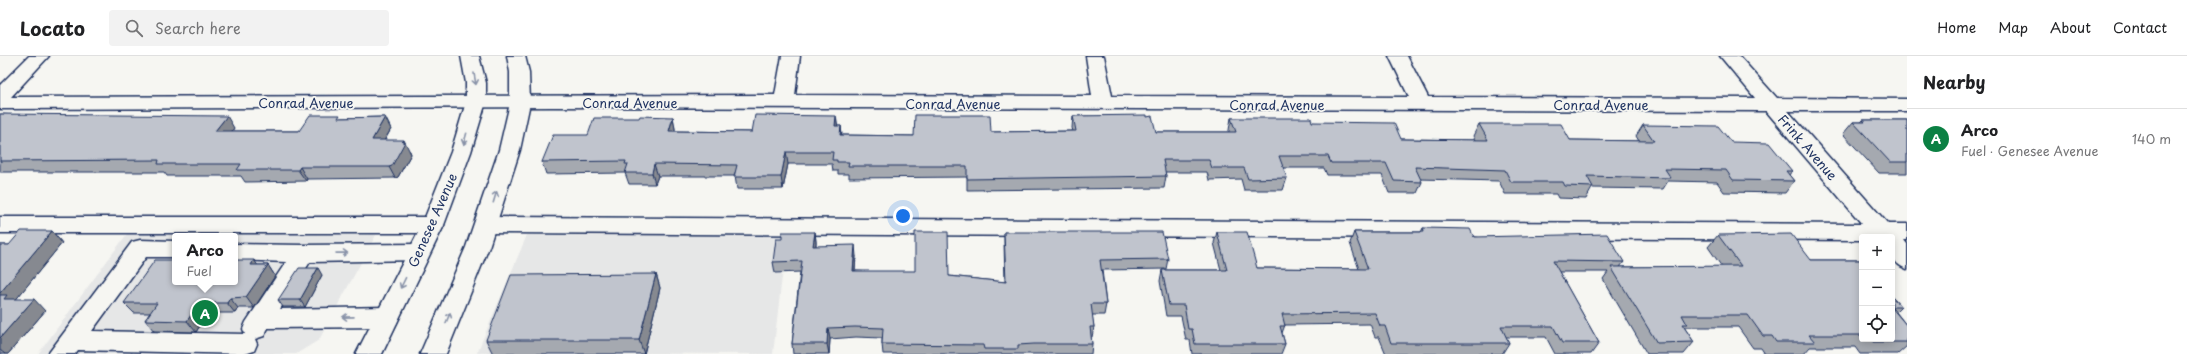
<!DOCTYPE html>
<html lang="en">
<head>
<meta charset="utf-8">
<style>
  body { margin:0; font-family:"Playpen Sans",sans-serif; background:#f2f2f2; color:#202124 }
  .controls { position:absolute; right:12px; bottom:12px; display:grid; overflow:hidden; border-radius:4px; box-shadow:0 2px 10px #0003 }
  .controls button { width:36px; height:36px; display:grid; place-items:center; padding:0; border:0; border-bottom:1px solid #e0e0e0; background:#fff; color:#202124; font:20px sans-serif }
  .you { position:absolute; left:903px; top:160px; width:14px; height:14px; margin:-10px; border:3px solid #fff; border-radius:50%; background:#1a73e8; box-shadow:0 0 0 6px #1a73e833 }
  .badge { display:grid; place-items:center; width:26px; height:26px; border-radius:50%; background:#0b8043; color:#fff; font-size:13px; font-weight:700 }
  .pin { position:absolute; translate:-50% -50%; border:2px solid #fff; box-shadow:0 1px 4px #0006 }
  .popup { position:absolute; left:172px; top:177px; width:66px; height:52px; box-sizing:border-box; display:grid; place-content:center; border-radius:4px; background:#fff; filter:drop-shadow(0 1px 3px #0005); font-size:13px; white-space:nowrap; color:#757577 }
  .popup b { font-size:15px; color:#202124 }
  .popup::after { content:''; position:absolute; left:50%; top:100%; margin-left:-8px; border:8px solid transparent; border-top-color:#fff }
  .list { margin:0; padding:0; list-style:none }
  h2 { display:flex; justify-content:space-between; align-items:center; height:52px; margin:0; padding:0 16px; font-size:17px }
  h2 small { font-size:13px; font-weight:400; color:#757577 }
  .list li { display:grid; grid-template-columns:26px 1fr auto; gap:12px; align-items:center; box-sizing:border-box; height:60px; padding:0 16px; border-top:1px solid #e0e0e0 }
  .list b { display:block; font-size:15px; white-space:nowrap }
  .list p { margin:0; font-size:13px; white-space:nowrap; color:#757577 }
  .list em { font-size:13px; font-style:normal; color:#757577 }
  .icon { flex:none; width:22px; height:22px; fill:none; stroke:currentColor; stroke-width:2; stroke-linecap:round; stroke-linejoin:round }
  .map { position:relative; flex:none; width:1907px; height:298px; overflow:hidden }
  header { display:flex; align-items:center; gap:24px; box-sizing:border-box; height:56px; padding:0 20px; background:#fff; border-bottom:1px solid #e0e0e0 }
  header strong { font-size:19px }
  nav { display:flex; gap:22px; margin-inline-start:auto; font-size:14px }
  .search { width:280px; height:36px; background:#f2f2f2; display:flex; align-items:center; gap:10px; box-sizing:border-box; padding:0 14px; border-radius:4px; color:#757577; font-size:15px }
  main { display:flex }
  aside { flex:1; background:#fff }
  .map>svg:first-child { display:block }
  .built { fill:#e6e7e7; fill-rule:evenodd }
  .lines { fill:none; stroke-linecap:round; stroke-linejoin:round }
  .minor-casing { stroke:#1b2f5e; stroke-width:3 }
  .major-casing { stroke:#1b2f5e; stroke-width:3 }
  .minor { fill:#f6f6f2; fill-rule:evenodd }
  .major { fill:#f6f6f2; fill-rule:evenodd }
  .wall { fill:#a5a9b0; stroke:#1b2f5e }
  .shaded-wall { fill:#868990; stroke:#1b2f5e }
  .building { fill:#c0c4cd; stroke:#1b2f5e }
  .oneway { stroke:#8892a8 }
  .labels { text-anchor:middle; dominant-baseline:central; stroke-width:3.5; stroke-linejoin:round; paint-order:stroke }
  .street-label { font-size:13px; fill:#1b2f5e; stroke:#f6f6f2 }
</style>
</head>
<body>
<header>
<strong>Locato</strong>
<div class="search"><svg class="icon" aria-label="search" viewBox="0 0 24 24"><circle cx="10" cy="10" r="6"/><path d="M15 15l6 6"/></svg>Search here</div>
<nav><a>Home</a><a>Map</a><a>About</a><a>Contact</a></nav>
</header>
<main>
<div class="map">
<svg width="1907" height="298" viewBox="0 0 1907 298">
  <rect width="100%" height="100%" fill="#f6f6f2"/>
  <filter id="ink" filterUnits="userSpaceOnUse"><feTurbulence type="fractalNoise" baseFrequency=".025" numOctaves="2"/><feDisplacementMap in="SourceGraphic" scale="8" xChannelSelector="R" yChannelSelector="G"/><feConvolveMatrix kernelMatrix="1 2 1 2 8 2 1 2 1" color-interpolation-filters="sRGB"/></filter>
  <g filter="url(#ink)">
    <g class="built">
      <path d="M127 178 376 179 319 284 296 298H38ZM175 180H235V226H175Z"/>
      <polygon points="787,178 773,298 477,297 527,179"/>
    </g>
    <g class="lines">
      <g class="minor-casing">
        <g id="minor">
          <path d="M29 0H49L11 41 775 39 782 0H800L795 39 1092 40 1086 0H1104L1112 40 1409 41 1389 0H1407L1428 41 1755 42 1720 0H1739L1777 42 1907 43V55H1788L1888 168H1907V184H1904L1907 188V213C1890 207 1892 196 1892 181H1862V184L487 177 479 175 476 169 479 163 487 161 1862 168 1766 55 552 51 0 53V29Z"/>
          <polygon points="0,161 433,161 441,163 444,169 441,175 433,177 0,177"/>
          <polygon points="140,184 175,185 175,201 146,201 92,275 245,278 243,273 246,266 286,206 235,204 235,188 303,189 419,188 427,190 430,196 427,202 419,204 310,206 280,253 387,251 396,254 399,261 396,268 387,271 268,272 264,280 255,283 257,288 254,295 245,298 78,294 75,298 48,298 132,186"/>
        </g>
      </g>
      <g class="major-casing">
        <g id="major">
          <polygon points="461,0 479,0 486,27 486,46 471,96 444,169 382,298 356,298 422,169 451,96 466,46 466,27"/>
          <polygon points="507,0 525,0 529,16 530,47 520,94 489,191 446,298 420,298 466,191 499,94 510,47 510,16"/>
        </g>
      </g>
      <use href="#minor" class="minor"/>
      <use href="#major" class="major"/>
    </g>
    <g class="wall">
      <polygon points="0,58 234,72 232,75 299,75 341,62 385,61 391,73 385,84 410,95 411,98 398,121 395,122 307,123 306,125 245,126 241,120 167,120 164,116 0,116"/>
      <polygon points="1073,60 1147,61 1156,76 1229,76 1229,74 1231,62 1312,66 1401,83 1475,84 1473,80 1479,68 1570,84 1639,85 1636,80 1643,69 1731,86 1792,115 1789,119 1794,125 1785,137 1724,136 1717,126 1668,125 1663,133 1592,132 1586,143 1558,142 1556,138 1505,138 1499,125 1420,123 1422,126 1417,137 1389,137 1382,119 1327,119 1324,112 1283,112 1287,122 1283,134 1244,134 1241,123 1209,124 1207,116 1165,116 1166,120 1164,132 967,134 967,121 849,122 849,118 838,118 838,115 833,115 832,108 788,108 783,133 737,133 735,120 658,120 655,128 629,128 625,117 546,118 542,106 588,79 673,61 675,73 675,75 752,76 841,70 842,79 914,80 991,76 1073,75 1072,72"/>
      <polygon points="1863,64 1907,64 1907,117 1879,117 1843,78 1853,66 1861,66"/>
      <polygon points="1423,172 1624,206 1620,211 1722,211 1708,191 1718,179 1811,204 1862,204 1862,283 1892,283 1892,241 1901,251 1896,256 1907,270 1907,290 1898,298 1860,298 1855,291 1810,291 1804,298 1765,298 1761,292 1753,292 1738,271 1684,271 1694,286 1684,298 1647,298 1603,223 1608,216 1559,216 1599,287 1591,298 1555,298 1546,281 1506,281 1509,287 1502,298 1386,298 1379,281 1375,281 1370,268 1285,269 1282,277 1285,288 1281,298 1192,298 1190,284 1186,284 1181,260 1166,260 1160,225 1162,214 1221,214 1214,187 1217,176 1257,212 1359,213 1350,187 1354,176 1421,176"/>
      <polygon points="52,175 62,187 16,243 45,255 8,298 0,298 0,189 9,189"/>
      <polygon points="815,176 816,186 816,190 856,200 855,215 949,220 1005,226 1004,186 1004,176 1168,203 1166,213 1102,214 1106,248 1104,259 1092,259 1094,271 1092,281 1091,281 1092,288 1091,298 883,298 882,288 882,282 856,281 830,283 829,298 793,298 792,288 800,216 775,217 773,206 782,183"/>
      <polygon points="258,209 268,209 275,220 254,252 238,252 235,257 208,257 196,276 154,275 145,264 150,257 134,257 124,247"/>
      <polygon points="656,218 660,232 644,298 493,298 486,284"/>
      <polygon points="322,219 305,251 283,251 278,244"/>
    </g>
    <g class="shaded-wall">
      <polygon points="227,60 234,72 223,87 215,75"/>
      <polygon points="836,60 838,72 835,70"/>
      <polygon points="385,61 391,73 378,95 372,84"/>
      <polygon points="673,61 675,73 672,86 669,75"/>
      <polygon points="841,70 842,81 840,79"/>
      <polygon points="404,84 411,98 398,121 395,122 389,111"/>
      <polygon points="786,96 788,108 783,133 781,121"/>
      <polygon points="654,108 658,120 655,128 652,117"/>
      <polygon points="300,111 307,123 306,125 298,114"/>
      <polygon points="52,175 62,187 14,246 15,254 0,240 0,237"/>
      <polygon points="815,176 816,186 815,201 813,190"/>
      <polygon points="855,189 856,200 854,226 853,215"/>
      <polygon points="254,204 262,215 251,209"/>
      <polygon points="268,209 275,220 254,252 246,241"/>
      <polygon points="318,212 322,219 305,251 300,244"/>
      <polygon points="656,218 660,232 644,298 639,284"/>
      <polygon points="230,242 238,252 235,257 227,247"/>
      <polygon points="34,243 45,255 8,298 5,298 0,294 0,282"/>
      <polygon points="199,247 208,257 196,276 187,265"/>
      <polygon points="828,272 830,283 829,298 827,288"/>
    </g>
    <g class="building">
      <polygon points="0,58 227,60 215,75 299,75 310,59 340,59 338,62 385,61 372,84 404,84 402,86 405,86 392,110 389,111 300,111 298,114 237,114 241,108 158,108 159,104 0,105"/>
      <polygon points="755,59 836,60 835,70 841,70 840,79 914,80 915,59 990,59 991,76 1076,75 1073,60 1147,59 1147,61 1152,60 1156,76 1236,76 1231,62 1311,62 1312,66 1394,67 1401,83 1488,84 1479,68 1561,68 1570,84 1654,85 1643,69 1718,70 1731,86 1769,87 1792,115 1786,115 1794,125 1733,124 1726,114 1665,113 1671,122 1587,120 1593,131 1565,130 1563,126 1511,126 1505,114 1415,111 1422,126 1394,125 1386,107 1331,107 1328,100 1279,100 1287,122 1248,123 1244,112 1212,112 1209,104 1163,104 1166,120 967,123 967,110 848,110 849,106 837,106 837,104 832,104 833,96 786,96 781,121 734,121 737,109 654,108 652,117 625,117 628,108 625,108 626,105 542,106 553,79 588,79 594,62 639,62 640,60 673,61 669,75 752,76"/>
      <polygon points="1863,64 1907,64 1907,106 1890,106 1853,66 1865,66"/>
      <polygon points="1423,172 1470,173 1474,181 1607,178 1624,206 1553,205 1599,287 1562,287 1553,270 1501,270 1509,287 1391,287 1385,270 1380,270 1375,257 1282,258 1285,270 1280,270 1285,288 1195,288 1192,273 1188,273 1184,249 1169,249 1162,214 1227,214 1217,176 1247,176 1257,212 1368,213 1354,176 1424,176"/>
      <polygon points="21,175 52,175 0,237 0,189 9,189"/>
      <polygon points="782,176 815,176 813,190 855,189 853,215 915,215 915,176 948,176 949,220 1006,226 1004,176 1162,176 1168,203 1100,204 1106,248 1091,248 1094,271 1090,271 1092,288 1034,288 1018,289 1018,293 984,293 983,289 882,288 883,272 855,271 828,272 827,288 792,288 802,205 773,206 776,183 782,183"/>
      <polygon points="1791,178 1811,204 1862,204 1862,279 1809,279 1815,286 1776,286 1772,280 1763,280 1748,259 1682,259 1687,268 1682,268 1694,286 1657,287 1611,211 1741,210 1718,179"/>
      <polygon points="155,204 175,204 175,226 235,226 235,204 254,204 251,209 268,209 246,241 230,242 227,247 199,247 187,265 145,264 157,247 124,247"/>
      <polygon points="299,212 318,212 300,244 278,244"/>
      <polygon points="656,218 639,284 486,284 511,219"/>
      <polygon points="0,239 7,239 4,243 34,243 0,282"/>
      <polygon points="1892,241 1901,251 1892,251"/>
      <polygon points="1892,252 1907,270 1907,280 1906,280 1907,280 1907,286 1873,286 1871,283 1892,283"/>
    </g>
    <defs><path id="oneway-shaft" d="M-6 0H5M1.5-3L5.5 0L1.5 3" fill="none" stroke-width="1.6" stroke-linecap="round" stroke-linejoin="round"/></defs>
    <g class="oneway">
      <use href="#oneway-shaft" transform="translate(475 23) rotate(80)"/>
      <use href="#oneway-shaft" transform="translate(465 83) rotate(106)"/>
      <use href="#oneway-shaft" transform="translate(495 141) rotate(-73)"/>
      <use href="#oneway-shaft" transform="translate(342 197) rotate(-1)"/>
      <use href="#oneway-shaft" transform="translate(403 227) rotate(116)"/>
      <use href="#oneway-shaft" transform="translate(348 261) rotate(179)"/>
      <use href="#oneway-shaft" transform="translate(448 262) rotate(-67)"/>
    </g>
  </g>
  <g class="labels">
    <g class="street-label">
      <text x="306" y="46">Conrad Avenue</text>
      <text x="630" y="46">Conrad Avenue</text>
      <text x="953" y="47">Conrad Avenue</text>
      <text x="1277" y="48">Conrad Avenue</text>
      <text x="1601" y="48">Conrad Avenue</text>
      <text transform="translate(1808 91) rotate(49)">Frink Avenue</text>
      <text transform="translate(432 164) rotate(-66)">Genesee Avenue</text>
    </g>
  </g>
</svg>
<div class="controls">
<button>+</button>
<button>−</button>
<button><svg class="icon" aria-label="locate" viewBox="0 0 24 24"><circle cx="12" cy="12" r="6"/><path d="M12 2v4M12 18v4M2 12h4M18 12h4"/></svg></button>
</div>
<div class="you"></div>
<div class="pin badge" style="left:205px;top:257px">A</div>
<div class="popup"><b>Arco</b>Fuel</div>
</div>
<aside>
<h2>Nearby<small></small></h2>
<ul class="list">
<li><span class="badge">A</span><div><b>Arco</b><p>Fuel · Genesee Avenue</p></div><em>140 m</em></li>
</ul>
</aside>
</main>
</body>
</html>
